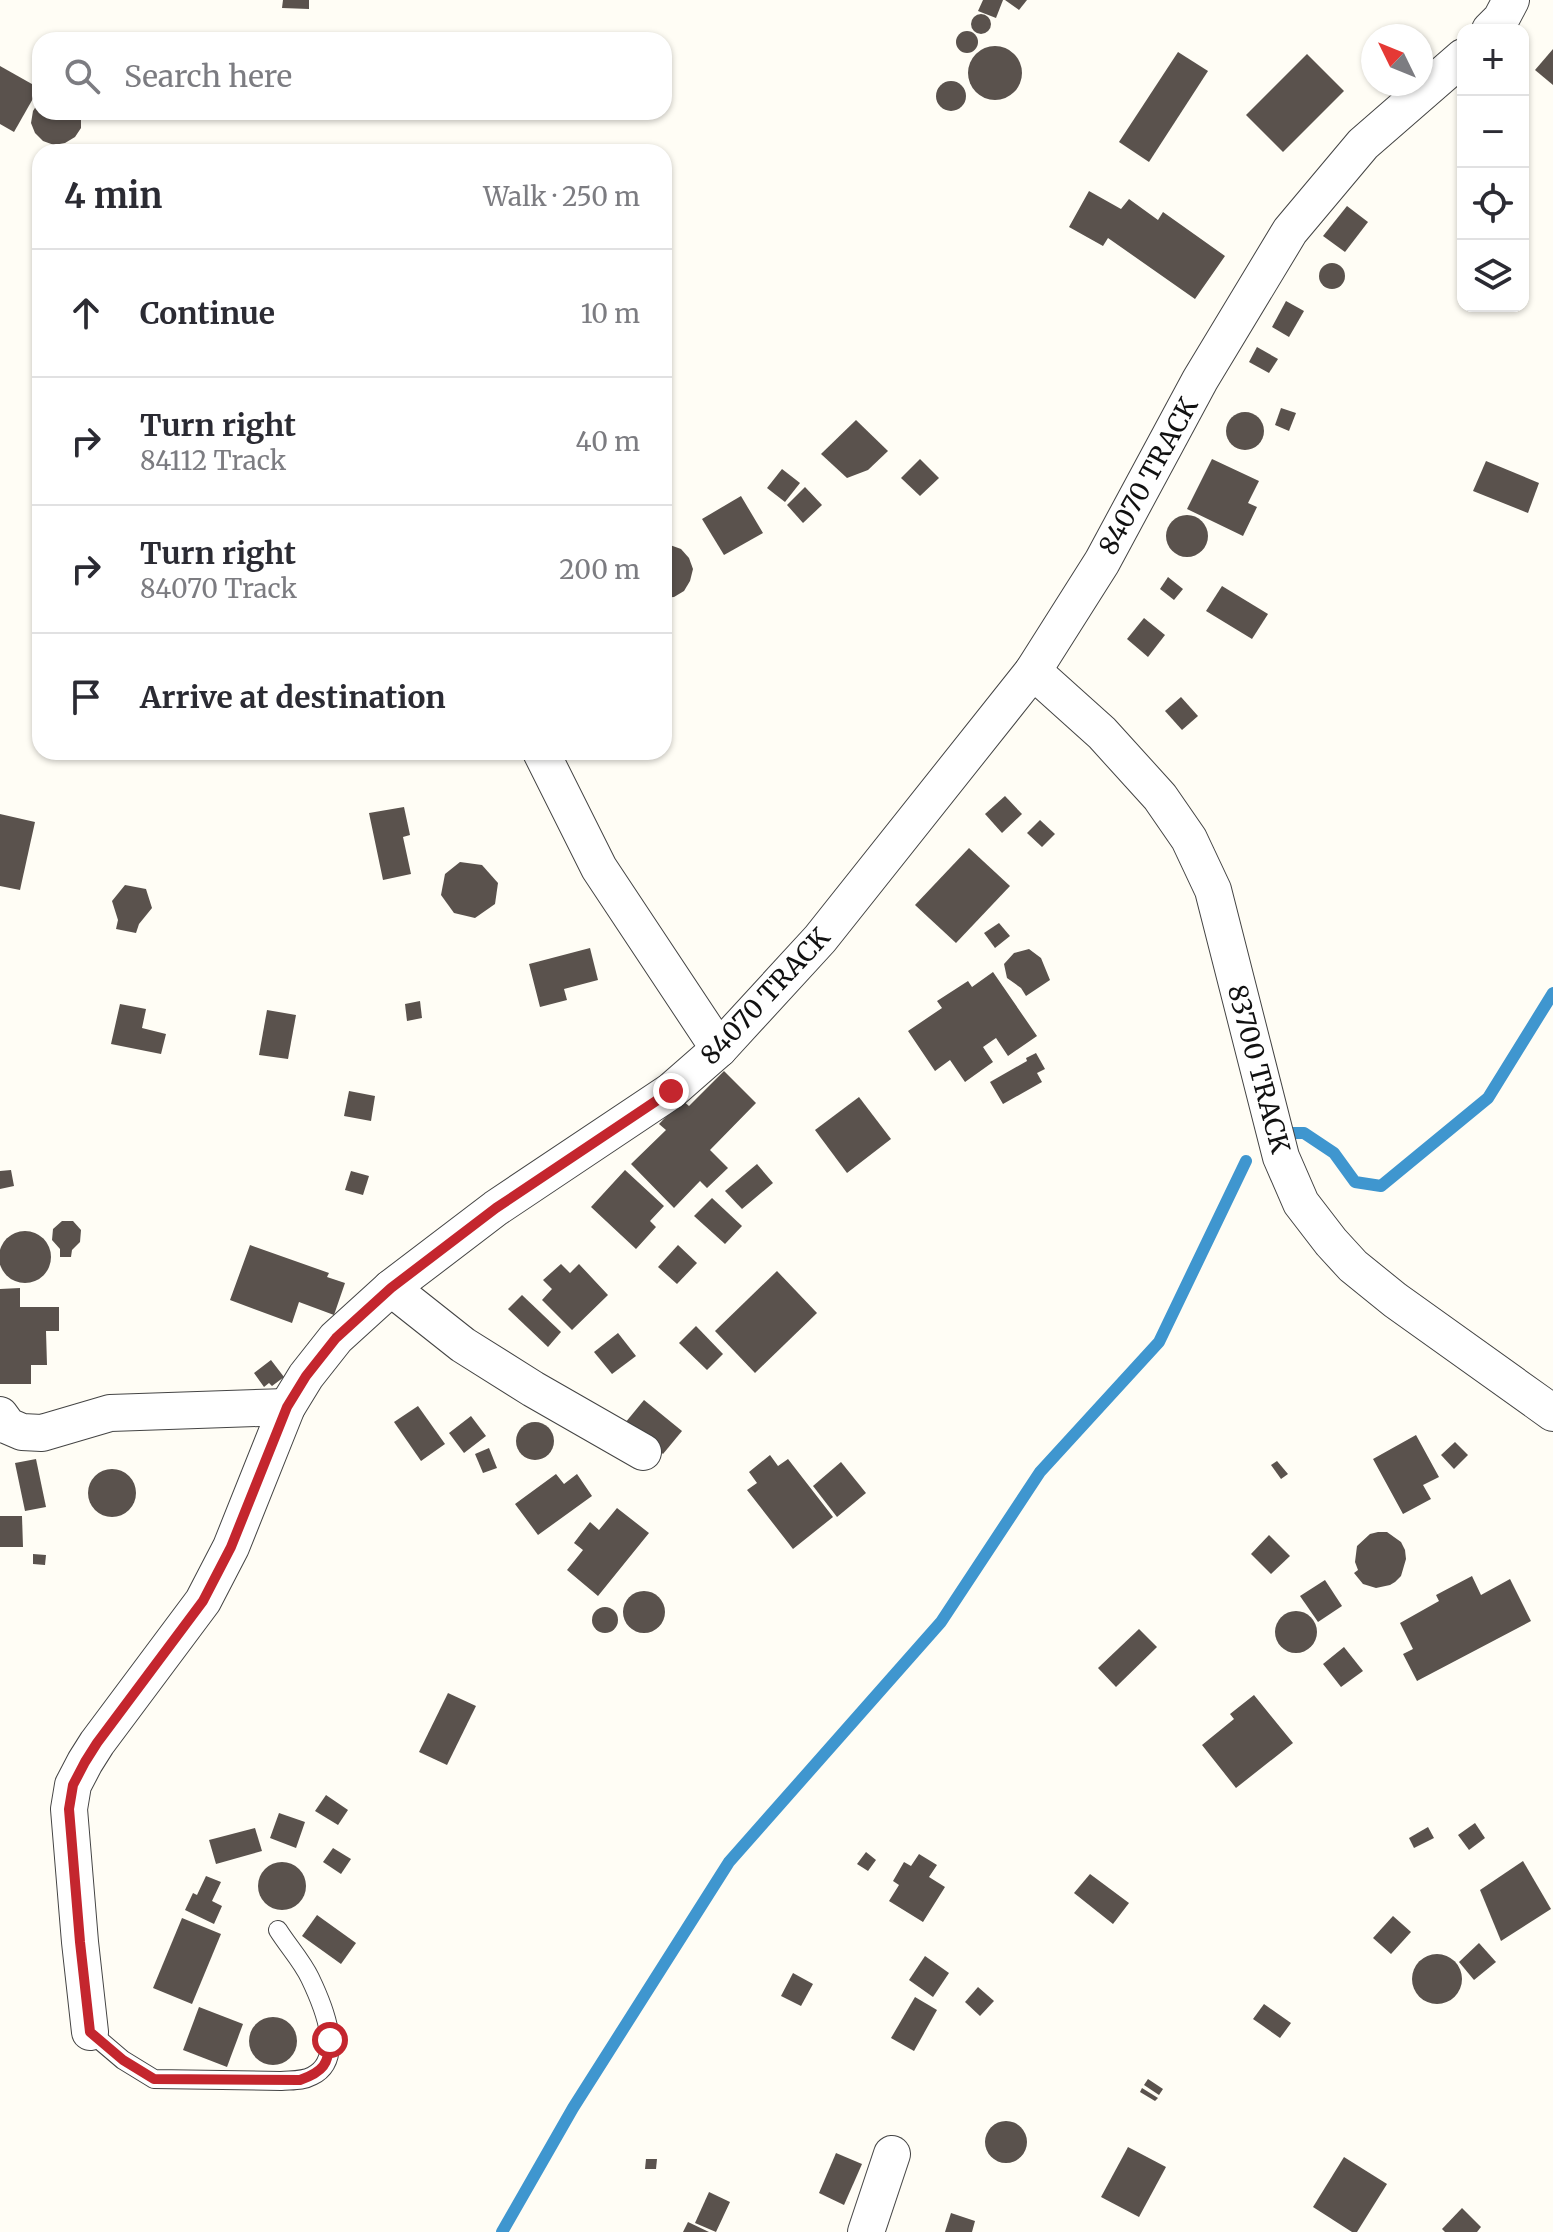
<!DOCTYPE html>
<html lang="en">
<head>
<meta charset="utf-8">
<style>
  body { margin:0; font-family:Merriweather,serif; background:#f2f2f3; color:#2b2b33 }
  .controls { position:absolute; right:24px; top:24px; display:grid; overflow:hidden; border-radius:16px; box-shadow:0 2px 6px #0004 }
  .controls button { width:72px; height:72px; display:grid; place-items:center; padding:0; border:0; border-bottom:2px solid #e1e1e2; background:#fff; color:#2b2b33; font:40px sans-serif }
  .compass { position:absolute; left:1361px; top:24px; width:72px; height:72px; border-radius:50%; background:#fff; box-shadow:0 2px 6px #0004; rotate:313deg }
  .stop { position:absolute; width:24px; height:24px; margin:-18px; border:6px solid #c4262e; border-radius:50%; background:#fff }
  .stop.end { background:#c4262e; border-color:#fff; box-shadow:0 2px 8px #0008 }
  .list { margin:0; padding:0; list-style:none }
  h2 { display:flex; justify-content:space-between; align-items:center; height:104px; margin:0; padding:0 32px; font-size:34px }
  h2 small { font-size:26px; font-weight:400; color:#7c7c81 }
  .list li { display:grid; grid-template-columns:52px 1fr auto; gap:24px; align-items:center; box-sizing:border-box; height:128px; padding:0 32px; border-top:2px solid #e1e1e2 }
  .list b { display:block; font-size:30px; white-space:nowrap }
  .list p { margin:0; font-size:26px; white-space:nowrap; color:#7c7c81 }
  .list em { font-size:26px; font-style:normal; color:#7c7c81 }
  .icon { flex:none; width:44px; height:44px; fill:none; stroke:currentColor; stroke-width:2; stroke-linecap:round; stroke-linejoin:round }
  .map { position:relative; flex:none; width:1553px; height:2232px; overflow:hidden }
  .search { position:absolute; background:#fff; box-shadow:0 2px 6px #0004; left:32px; top:32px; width:640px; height:88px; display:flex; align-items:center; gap:20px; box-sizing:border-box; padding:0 28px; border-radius:24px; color:#7c7c81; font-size:30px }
  .panel { position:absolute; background:#fff; box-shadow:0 2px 6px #0004; left:32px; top:144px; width:640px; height:616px; border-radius:24px }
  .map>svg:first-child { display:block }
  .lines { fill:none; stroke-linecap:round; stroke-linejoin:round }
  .stream { stroke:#3f96cf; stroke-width:12 }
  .building { fill:#5a524d }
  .lane-casing { stroke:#444; stroke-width:20 }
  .street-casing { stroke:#444; stroke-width:38 }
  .lane { stroke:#fff; stroke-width:18 }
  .street { stroke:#fff; stroke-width:36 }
  .route { stroke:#c4262e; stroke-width:10 }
  .labels { text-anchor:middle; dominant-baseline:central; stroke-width:8; stroke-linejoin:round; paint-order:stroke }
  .street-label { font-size:26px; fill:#111; stroke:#fff }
</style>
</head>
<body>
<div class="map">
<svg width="1553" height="2232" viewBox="0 0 1553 2232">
  <rect width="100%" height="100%" fill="#fffdf5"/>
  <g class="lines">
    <g class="stream">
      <polyline points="1292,1133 1304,1133 1334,1153 1355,1182 1381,1186 1488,1098 1553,993"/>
      <polyline points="502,2232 573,2108 729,1862 941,1622 1040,1472 1159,1342 1246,1161"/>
    </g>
  </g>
  <g class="building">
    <polygon points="283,0 309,0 309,9 282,8"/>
    <polygon points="983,0 1003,0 996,18 978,11"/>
    <polygon points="1005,0 1027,0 1019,10"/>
    <circle cx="981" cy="24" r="10"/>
    <circle cx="967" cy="42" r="11"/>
    <circle cx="995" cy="73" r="27"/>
    <polygon points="1553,49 1553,85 1535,70"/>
    <polygon points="1178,52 1208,71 1149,162 1119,142"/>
    <polygon points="1307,54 1344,91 1283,152 1246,115"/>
    <polygon points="0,66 39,88 14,132 0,124"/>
    <circle cx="951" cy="96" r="15"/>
    <polygon points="40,100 40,112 81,112 81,128 75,137 65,143 54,145 43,141 35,133 31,123 33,111"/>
    <polygon points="1089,191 1121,209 1129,199 1158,220 1163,212 1225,256 1195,299 1108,238 1103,246 1069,227"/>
    <polygon points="1347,206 1368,222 1345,252 1323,236"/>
    <circle cx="1332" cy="276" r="13"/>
    <polygon points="1286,301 1304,311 1289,337 1272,327"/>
    <polygon points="1257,347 1278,359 1269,373 1249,362"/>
    <polygon points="1281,408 1296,413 1289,431 1275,425"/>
    <circle cx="1245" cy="431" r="19"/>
    <polygon points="856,420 888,451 868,470 847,478 821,454"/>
    <polygon points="920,459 939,478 920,496 901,478"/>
    <polygon points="1212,459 1259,481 1248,503 1257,507 1243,536 1187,509"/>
    <polygon points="1486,461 1539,483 1528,513 1473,491"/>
    <polygon points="782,469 800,483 785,502 767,488"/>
    <polygon points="805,487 822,505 803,523 787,505"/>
    <polygon points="741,496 763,533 724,555 702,519"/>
    <circle cx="1187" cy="536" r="21"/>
    <polygon points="670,545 681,549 689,558 693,569 690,581 684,591 674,597 664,598 664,546"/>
    <polygon points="1168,577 1183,589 1174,600 1160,589"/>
    <polygon points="1222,586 1268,614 1252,639 1206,611"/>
    <polygon points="1144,618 1165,635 1148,657 1127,639"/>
    <polygon points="1181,697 1198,716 1182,730 1165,711"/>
    <polygon points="1005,796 1022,814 1002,833 985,814"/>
    <polygon points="404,807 410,835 403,837 411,874 383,880 369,813"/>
    <polygon points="0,814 35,822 20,890 0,886"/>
    <polygon points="1040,820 1055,834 1042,847 1027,833"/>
    <polygon points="969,848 1010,886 956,943 915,905"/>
    <polygon points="460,862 482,865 498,883 495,904 475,918 454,913 441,895 445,874"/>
    <polygon points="125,885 146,889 152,908 139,924 136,933 116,929 118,920 112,901"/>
    <polygon points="999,923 1010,936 995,948 984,933"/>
    <polygon points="590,948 598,980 564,989 567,1000 540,1007 529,964"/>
    <polygon points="1029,949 1041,958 1050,980 1026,996 1021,988 1007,978 1004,964 1014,953"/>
    <polygon points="993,972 1037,1036 1008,1056 996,1038 983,1047 993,1062 965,1082 950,1060 935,1071 908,1031 942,1008 937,1001 968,981 972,987"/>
    <polygon points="420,1001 422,1018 407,1021 405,1004"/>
    <polygon points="120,1004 146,1009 142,1028 166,1034 161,1054 111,1044"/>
    <polygon points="267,1010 296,1015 288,1059 259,1055"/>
    <polygon points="1036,1053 1045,1069 1037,1073 1042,1082 1003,1104 990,1082 1027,1061 1026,1058"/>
    <polygon points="724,1071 756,1103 710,1150 728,1168 707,1188 700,1181 674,1208 631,1164 666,1130 659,1124 682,1100 689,1106"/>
    <polygon points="349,1091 375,1096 371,1121 344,1116"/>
    <polygon points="859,1097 891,1139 847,1173 815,1130"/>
    <polygon points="757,1164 773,1183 742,1209 725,1191"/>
    <polygon points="11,1170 14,1186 0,1189 0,1171"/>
    <polygon points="625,1170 664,1206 650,1221 656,1227 636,1249 591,1207"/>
    <polygon points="351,1171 369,1176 363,1195 345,1190"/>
    <polygon points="712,1198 742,1226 725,1244 694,1216"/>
    <polygon points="62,1221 73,1221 81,1230 80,1242 72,1250 71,1257 60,1257 60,1249 52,1240 53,1229"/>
    <circle cx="25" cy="1257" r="26"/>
    <polygon points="250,1245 329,1273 327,1277 345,1283 334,1315 299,1302 292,1323 230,1300"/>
    <polygon points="678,1245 697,1263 677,1284 658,1267"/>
    <polygon points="561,1264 570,1273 579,1264 608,1295 572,1330 542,1300 552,1289 543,1280"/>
    <polygon points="777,1271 817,1313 755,1373 715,1331"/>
    <polygon points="20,1288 20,1307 59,1307 59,1331 46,1331 47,1365 31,1365 31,1384 0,1384 0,1289"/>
    <polygon points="522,1295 561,1332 548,1347 508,1309"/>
    <polygon points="696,1326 723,1354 707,1370 679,1343"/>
    <polygon points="618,1333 636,1356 612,1374 594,1352"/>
    <polygon points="271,1360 284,1377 272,1386 269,1383 264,1387 254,1373"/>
    <polygon points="644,1400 682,1431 663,1454 625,1423"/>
    <polygon points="418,1406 445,1444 421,1461 394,1422"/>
    <polygon points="471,1416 486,1436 464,1453 449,1433"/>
    <circle cx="535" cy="1441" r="19"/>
    <polygon points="1416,1435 1439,1477 1423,1485 1431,1499 1403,1514 1373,1459"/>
    <polygon points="1455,1442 1468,1455 1454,1469 1441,1455"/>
    <polygon points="489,1448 497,1468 483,1473 475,1454"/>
    <polygon points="770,1455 778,1466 788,1459 833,1517 793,1549 747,1490 757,1483 749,1472"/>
    <polygon points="36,1459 46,1507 25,1511 15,1463"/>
    <polygon points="1277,1461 1288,1474 1281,1479 1271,1465"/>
    <polygon points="841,1462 866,1493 837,1517 813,1486"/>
    <circle cx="112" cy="1493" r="24"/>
    <polygon points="556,1474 564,1484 577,1474 592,1496 538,1535 515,1504"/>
    <polygon points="617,1508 649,1533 598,1596 567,1570 583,1550 574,1543 590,1522 599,1530"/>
    <polygon points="0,1516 22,1516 23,1547 0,1547"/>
    <polygon points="1378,1532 1387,1532 1401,1542 1405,1550 1406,1559 1401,1576 1395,1582 1390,1585 1376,1588 1363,1584 1354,1573 1358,1570 1355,1562 1357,1546 1370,1534"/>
    <polygon points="1269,1535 1290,1556 1271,1574 1251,1554"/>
    <polygon points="33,1554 46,1555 45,1565 33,1564"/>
    <polygon points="1472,1576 1481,1595 1510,1579 1531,1621 1417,1681 1403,1654 1413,1649 1400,1623 1439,1601 1436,1595"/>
    <polygon points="1325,1580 1342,1606 1318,1622 1300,1596"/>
    <circle cx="644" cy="1612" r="21"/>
    <circle cx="605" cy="1620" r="13"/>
    <circle cx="1296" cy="1632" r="21"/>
    <polygon points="1139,1629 1157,1647 1116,1687 1098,1668"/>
    <polygon points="1344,1647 1363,1671 1341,1687 1323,1664"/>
    <polygon points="448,1693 476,1706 447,1765 419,1752"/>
    <polygon points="1254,1695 1293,1743 1236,1788 1202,1745 1234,1719 1230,1714"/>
    <polygon points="326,1795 348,1810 338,1825 315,1811"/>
    <polygon points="279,1813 305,1822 296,1848 270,1838"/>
    <polygon points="1475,1823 1485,1838 1469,1850 1458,1835"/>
    <polygon points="1428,1827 1434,1838 1414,1848 1409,1838"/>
    <polygon points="255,1828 262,1851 216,1864 209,1840"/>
    <polygon points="333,1848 351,1859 341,1874 323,1862"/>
    <polygon points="866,1852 876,1860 868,1871 857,1864"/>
    <polygon points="919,1854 937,1865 929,1877 945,1887 923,1922 889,1901 899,1885 893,1881 904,1862 911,1866"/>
    <polygon points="1523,1861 1551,1909 1501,1941 1480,1890"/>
    <circle cx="282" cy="1886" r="24"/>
    <polygon points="1090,1874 1129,1903 1113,1924 1074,1893"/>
    <polygon points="206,1876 221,1882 212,1901 222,1906 214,1924 185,1910 193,1893 197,1895"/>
    <polygon points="317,1915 356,1943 341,1964 302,1936"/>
    <polygon points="1393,1916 1411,1932 1391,1954 1373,1938"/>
    <polygon points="182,1918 221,1934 192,2004 153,1988"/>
    <polygon points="1479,1943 1496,1962 1474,1980 1459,1962"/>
    <circle cx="1437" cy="1979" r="25"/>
    <polygon points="925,1956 949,1973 933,1997 909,1980"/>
    <polygon points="793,1973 813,1984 801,2006 781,1996"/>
    <polygon points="978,1987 994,2001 980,2016 965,2002"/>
    <polygon points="915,1997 937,2010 914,2051 891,2038"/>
    <polygon points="1264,2004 1291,2023 1280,2038 1253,2019"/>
    <polygon points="199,2007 243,2024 227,2067 183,2050"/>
    <circle cx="273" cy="2041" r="24"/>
    <polygon points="1148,2079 1163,2089 1159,2095 1144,2085"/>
    <polygon points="1142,2088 1158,2098 1155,2101 1140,2092"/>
    <circle cx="1006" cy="2142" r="21"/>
    <polygon points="1128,2147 1166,2167 1139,2217 1101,2197"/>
    <polygon points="836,2153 862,2164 844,2205 819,2193"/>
    <polygon points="1344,2157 1387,2184 1357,2232 1352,2232 1313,2207"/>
    <polygon points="646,2159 657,2159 656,2169 645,2169"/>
    <polygon points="709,2192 730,2202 716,2232 695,2223"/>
    <polygon points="1462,2208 1481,2227 1477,2232 1445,2232 1442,2229"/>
    <polygon points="951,2213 975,2221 972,2232 945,2232"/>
    <polygon points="688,2222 709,2232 683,2232"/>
  </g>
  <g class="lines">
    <g class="lane-casing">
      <path id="lane" d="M90 2032 123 2060 154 2079 281 2081C292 2080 303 2081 312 2076 347 2059 322 2003 310 1978 302 1961 288 1946 278 1930"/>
    </g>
    <g class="street-casing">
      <g id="street">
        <polyline points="1490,30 1501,19 1511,0"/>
        <polyline points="1033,671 1102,733 1160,797 1189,839 1213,890 1281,1157 1301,1203 1331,1242 1353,1266 1395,1300 1553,1413"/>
        <polyline points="541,752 599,868 719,1049"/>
        <polyline points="391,1288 463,1345 533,1389 643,1452"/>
        <polyline points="0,1415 8,1426 22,1432 42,1433 110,1413 287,1407"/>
        <polyline points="90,2032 80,1942 69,1809 73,1785 85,1762 97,1743 203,1601 231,1547 287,1407 306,1376 336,1338 391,1288 496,1208 671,1091 719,1049 820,939 1033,671 1102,562 1200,380 1290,231 1363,144 1463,57"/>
        <polyline points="866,2232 892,2154"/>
      </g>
    </g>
    <use href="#lane" class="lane"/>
    <use href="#street" class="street"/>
  </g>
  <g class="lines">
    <path class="route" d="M330 2040C329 2064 323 2072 300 2080L154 2079 123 2060 90 2032 80 1942 69 1809 73 1785 85 1762 97 1743 203 1601 231 1547 287 1407 306 1376 336 1338 391 1288 496 1208 671 1091"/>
  </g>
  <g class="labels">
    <g class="street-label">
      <text transform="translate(1148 476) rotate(-61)">84070 TRACK</text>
      <text transform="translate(765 996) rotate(-47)">84070 TRACK</text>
      <text transform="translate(1259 1069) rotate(75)">83700 TRACK</text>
    </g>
  </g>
</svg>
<div class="controls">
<button>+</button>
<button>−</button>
<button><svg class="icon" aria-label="locate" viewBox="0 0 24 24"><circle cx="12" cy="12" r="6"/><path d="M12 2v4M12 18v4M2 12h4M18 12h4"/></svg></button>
<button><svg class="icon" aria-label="layers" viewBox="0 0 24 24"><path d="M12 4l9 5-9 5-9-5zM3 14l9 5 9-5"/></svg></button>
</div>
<svg class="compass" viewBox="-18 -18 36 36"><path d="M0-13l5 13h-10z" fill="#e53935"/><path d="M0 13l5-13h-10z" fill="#7c7c81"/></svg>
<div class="stop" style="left:330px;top:2040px"></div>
<div class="stop end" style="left:671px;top:1091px"></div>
<div class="search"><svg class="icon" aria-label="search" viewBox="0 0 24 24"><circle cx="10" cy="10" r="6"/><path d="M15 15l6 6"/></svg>Search here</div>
<section class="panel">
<h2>4 min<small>Walk · 250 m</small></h2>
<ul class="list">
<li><svg class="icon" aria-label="ahead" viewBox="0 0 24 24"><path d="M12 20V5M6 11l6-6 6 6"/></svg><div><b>Continue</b></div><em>10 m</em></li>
<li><svg class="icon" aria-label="right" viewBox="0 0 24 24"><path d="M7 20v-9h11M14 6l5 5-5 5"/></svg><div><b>Turn right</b><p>84112 Track</p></div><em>40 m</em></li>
<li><svg class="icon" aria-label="right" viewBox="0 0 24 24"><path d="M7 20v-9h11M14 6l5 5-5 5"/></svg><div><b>Turn right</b><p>84070 Track</p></div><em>200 m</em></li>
<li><svg class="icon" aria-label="arrive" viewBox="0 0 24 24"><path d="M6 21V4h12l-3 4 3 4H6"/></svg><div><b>Arrive at destination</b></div></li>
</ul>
</section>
</div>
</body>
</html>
